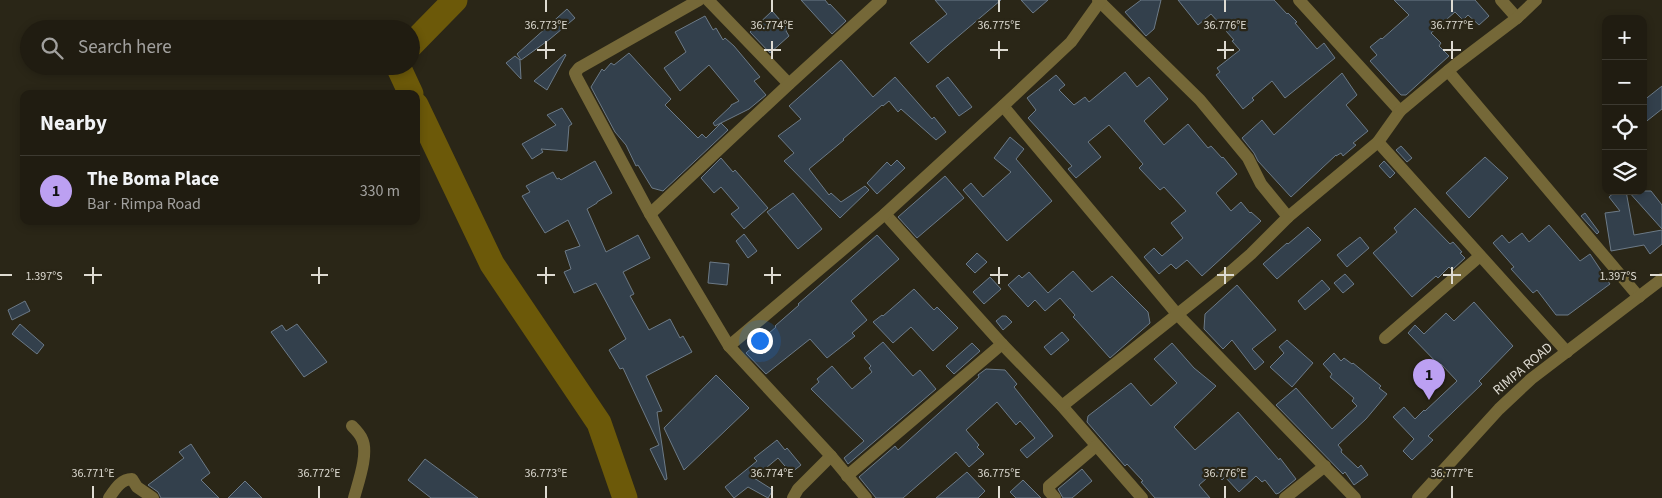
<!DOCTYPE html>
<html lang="en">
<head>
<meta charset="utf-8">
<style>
  body { margin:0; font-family:"Source Sans 3",sans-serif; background:#2d291f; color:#f1f3f6 }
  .controls { position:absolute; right:15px; top:15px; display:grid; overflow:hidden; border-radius:10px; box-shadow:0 2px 8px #0003 }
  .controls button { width:45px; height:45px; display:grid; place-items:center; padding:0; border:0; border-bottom:1px solid #3d3a31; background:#201c11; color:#f1f3f6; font:25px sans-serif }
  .you { position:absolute; left:759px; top:340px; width:18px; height:18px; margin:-12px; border:4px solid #fff; border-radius:50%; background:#1a73e8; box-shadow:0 0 0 8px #1a73e833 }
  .badge { display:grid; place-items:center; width:32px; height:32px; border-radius:50%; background:#bca0f2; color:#111; font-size:16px; font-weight:700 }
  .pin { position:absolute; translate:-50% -41px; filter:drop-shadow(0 1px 2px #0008) }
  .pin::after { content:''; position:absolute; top:26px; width:18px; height:15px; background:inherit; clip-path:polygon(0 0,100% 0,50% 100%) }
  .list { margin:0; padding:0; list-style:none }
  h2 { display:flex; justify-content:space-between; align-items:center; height:65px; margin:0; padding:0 20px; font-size:21px }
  h2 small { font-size:16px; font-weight:400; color:#a2a19f }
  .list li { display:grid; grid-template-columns:32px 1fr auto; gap:15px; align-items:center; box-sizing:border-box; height:70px; padding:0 20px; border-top:1px solid #3d3a31 }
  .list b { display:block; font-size:19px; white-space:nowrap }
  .list p { margin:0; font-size:16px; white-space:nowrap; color:#a2a19f }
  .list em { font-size:16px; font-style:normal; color:#a2a19f }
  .icon { flex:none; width:28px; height:28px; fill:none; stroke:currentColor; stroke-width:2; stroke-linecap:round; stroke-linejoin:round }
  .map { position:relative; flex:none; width:1662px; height:498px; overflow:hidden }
  .search { position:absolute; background:#201c11; box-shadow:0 2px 8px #0003; left:20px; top:20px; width:400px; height:55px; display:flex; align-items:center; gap:12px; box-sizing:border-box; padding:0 18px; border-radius:28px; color:#a2a19f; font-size:19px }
  .panel { position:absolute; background:#201c11; box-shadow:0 2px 8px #0003; left:20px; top:90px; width:400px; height:135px; border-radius:10px }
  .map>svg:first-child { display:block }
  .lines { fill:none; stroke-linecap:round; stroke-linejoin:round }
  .river { stroke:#6c5909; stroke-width:25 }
  .building { fill:#33404c; stroke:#6c7a87 }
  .minor { stroke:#756838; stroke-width:12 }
  .ticks { fill:none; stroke:#dedbd2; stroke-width:2 }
  .labels { text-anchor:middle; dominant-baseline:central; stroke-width:4.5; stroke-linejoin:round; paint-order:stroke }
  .street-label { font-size:14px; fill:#dedbd2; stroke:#2a2617 }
  .ticks-label { font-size:12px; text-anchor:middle; fill:#dedbd2; stroke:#2a2617; stroke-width:4.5; stroke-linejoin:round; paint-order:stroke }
</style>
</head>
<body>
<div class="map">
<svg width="1662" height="498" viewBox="0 0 1662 498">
  <rect width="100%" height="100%" fill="#2a2617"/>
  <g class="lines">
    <g class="river">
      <polyline points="411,45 455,0"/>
      <polyline points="398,66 411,94"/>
      <polyline points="416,105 492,264 599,423 625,498"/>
    </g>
  </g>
  <g class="building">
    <polygon points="801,0 825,0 829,5 830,4 846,21 832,34"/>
    <polygon points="935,0 1001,0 941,51 928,63 910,43 947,14"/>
    <polygon points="1021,0 1048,0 1033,13"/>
    <polygon points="1141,0 1161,0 1154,29 1146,36 1125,12"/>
    <polygon points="1178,0 1274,0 1287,14 1288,13 1297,22 1295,23 1317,49 1324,43 1335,58 1285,98 1272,81 1252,98 1254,100 1243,109 1216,75 1220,72 1217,68 1240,50 1232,41 1234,40 1211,14 1198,25"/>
    <polygon points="1394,0 1475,0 1489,16 1479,25 1468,15 1463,20 1455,12 1431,33 1441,43 1439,46 1449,56 1406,95 1401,95 1370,61 1377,55 1370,47 1381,38 1382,39 1409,15"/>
    <polygon points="567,9 575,18 550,39 521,60 517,54"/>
    <polygon points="772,11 789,30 786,31 789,36 770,53 750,32"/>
    <polygon points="705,16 713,30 716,28 723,40 725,38 734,46 760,77 754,81 766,95 749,109 721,123 728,130 663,191 652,188 638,165 636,166 626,145 615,132 591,87 602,69 604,71 611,63 614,65 629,53 671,99 665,105 698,138 702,134 706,138 721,123 715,126 713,123 731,106 731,105 739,101 709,65 680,91 664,68 686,52 675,32"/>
    <polygon points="565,54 566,55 547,90 534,81"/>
    <polygon points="515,56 520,60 521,79 506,63"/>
    <polygon points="841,60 873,97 895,77 932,119 934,117 946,132 936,140 901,109 898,112 889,101 883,106 882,105 843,139 844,140 809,169 829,195 831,193 841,202 865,186 869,190 840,218 784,161 794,153 778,136 801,119 789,106"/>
    <polygon points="1125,72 1137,87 1149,77 1168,99 1144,121 1164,145 1188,124 1208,148 1211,146 1222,158 1223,157 1237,174 1216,193 1231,211 1241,202 1250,213 1251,212 1261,221 1225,255 1202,276 1187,260 1176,269 1171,264 1159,274 1144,257 1154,248 1162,256 1183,238 1171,223 1186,211 1164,187 1160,190 1139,168 1143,164 1109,125 1088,142 1101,157 1076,178 1068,169 1072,166 1028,118 1036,110 1027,98 1056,75 1065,85 1059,90 1074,105 1085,97 1089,102"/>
    <polygon points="1342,73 1357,95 1346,105 1368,131 1353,143 1356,145 1343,156 1341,153 1336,156 1336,155 1291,197 1258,161 1254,153 1242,138 1262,120 1274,135"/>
    <polygon points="948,77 972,107 959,116 936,86"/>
    <polygon points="1662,86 1662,109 1643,124 1643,101"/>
    <polygon points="562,108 572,124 569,126 567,151 541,149 543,152 532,159 522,144 556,125 547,115"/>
    <polygon points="1010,137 1024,149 1016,159 1052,201 1007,241 963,190 971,183 983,197 1011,172 994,158"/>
    <polygon points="1401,146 1412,158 1407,162 1396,150"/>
    <polygon points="1485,157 1508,178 1469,218 1446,193"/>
    <polygon points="721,158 733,172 735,170 768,208 744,229 731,214 739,208 721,187 714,193 701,178"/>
    <polygon points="897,160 905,168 877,194 867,183 887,162 891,166"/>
    <polygon points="595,161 612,193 597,202 597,203 587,209 606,252 638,235 650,258 623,272 634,294 630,296 649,330 670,319 680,338 683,336 692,352 646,376 662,411 657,412 667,479 665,480 650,449 659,445 623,368 620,369 609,350 626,339 596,283 574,293 564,272 571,269 565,251 580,246 568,220 545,233 522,196 530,192 526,186 541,178 553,172 557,179 559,178 561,180"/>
    <polygon points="1384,161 1395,173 1390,178 1379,166"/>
    <polygon points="945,176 964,198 917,238 898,217"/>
    <polygon points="1616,191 1626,191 1634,235 1662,230 1662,244 1650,254 1644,245 1611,251 1605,213 1620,211 1609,197"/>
    <polygon points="1628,191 1651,191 1662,205 1662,229"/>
    <polygon points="793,193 822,229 798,249 767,212"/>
    <polygon points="1415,208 1450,244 1453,242 1462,252 1460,253 1465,258 1452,270 1449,267 1438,278 1436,276 1412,297 1373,253 1397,232 1394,228"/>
    <polygon points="1585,213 1599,232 1597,234 1581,216"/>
    <polygon points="1549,225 1580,261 1590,254 1610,284 1568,315 1556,315 1537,290 1533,293 1511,269 1514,267 1493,243 1502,235 1509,243 1522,233 1529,242"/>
    <polygon points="1308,227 1321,240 1277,279 1263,264 1287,243 1288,244"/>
    <polygon points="744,234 757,251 748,258 736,241"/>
    <polygon points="877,235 899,259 851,301 867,320 852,333 855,336 827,358 810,339 766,374 746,353 776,327 775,326 799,305 798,304"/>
    <polygon points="1360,237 1369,248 1347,267 1337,255"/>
    <polygon points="977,253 987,262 975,273 966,264"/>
    <polygon points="710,262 729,264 727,285 708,283"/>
    <polygon points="1073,271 1092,292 1112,276 1148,312 1150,323 1110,358 1076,320 1073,317 1075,315 1060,298 1045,311 1035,300 1028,307 1008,285 1019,275 1022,278 1029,272 1048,293"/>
    <polygon points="1345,274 1354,284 1343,293 1334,283"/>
    <polygon points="990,277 1001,289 984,304 973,292"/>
    <polygon points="1322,280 1330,289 1305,310 1298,301"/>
    <polygon points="1237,285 1276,330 1252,349 1264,362 1255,370 1232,340 1223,349 1204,329 1205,314"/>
    <polygon points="914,289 934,310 937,307 958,328 933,351 911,327 893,343 873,322 882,315 883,316"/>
    <polygon points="25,301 30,311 12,320 8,310"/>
    <polygon points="1474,302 1513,346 1479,381 1482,384 1428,436 1433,440 1412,460 1403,451 1414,439 1393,417 1404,407 1415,419 1424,410 1425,411 1457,381 1441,364 1440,366 1408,333 1415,325 1424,334 1446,313 1454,321"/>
    <polygon points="1002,316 1006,316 1012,322 1003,330 996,321"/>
    <polygon points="20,324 44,345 37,354 12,334"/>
    <polygon points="297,324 327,362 304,377 271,332 282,325 286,331"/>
    <polygon points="1062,332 1069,340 1051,355 1044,347"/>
    <polygon points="1287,340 1313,363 1292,387 1270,367 1284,353 1279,347"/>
    <polygon points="883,342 913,376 920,370 936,389 848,464 844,458 864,441 811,389 819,382 817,379 832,366 852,389 872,372 869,368 871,366 864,358"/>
    <polygon points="972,343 980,351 954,374 946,366"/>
    <polygon points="1172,343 1194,368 1216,386 1174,427 1195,450 1238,412 1279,460 1280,458 1296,479 1279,493 1276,494 1265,480 1262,482 1256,476 1239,492 1225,477 1222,480 1214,472 1199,485 1210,498 1155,498 1141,482 1143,481 1127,464 1125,466 1087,422 1088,416 1131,383 1151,406 1177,383 1154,359"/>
    <polygon points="1334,353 1341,361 1344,358 1352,364 1353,363 1381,386 1379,388 1387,394 1366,419 1338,445 1342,450 1341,452 1358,468 1361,465 1368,475 1354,485 1345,472 1343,474 1276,405 1296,388 1332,429 1357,406 1352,401 1354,398 1330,377 1332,374 1323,364"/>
    <polygon points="986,369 1005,370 1017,384 1014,387 1053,436 1027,458 1020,450 1035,438 1020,421 1016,425 997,402 966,430 979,445 977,447 984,454 969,467 956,452 903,498 876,498 859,477 895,446 898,450 979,377 978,375"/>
    <polygon points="716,375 749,408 684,470 664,428"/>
    <polygon points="777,440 785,450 787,448 801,465 791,473 778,458 754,478 773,490 768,498 748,487 734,498 725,487 757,461 754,458"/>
    <polygon points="191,444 210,473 201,480 219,498 161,498 158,492 148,485 184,458 179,452"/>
    <polygon points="425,459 478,498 431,498 408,480"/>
    <polygon points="1082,469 1092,481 1072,498 1063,498 1058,489"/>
    <polygon points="967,472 985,491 978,498 936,498"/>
    <polygon points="1023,480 1041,498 1016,498 1010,492"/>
    <polygon points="245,481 262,498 228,498"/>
  </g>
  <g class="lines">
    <g class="minor">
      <polyline points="699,0 579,68 575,73 577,78 650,214 729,346 831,456 866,498"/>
      <polyline points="708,0 789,84"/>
      <polyline points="1098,0 1200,100 1248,158 1261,184 1288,217"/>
      <polyline points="1299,0 1400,111"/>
      <polyline points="1501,0 1517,18"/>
      <polyline points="1448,71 1639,297"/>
      <polyline points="1003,106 1177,314 1355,498"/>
      <polyline points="1378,142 1567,352"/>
      <polyline points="650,214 789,84 881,0"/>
      <polyline points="885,214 1002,344 1062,406 1142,498"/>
      <polyline points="1385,338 1480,256"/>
      <polyline points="729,346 885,214 1003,106 1071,42 1101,0"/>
      <polyline points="1062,406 1228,274 1251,254 1288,217 1378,142 1400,111 1455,65 1517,18 1536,0"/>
      <path d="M352 426C356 430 360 434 362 439 369 453 358 483 354 498"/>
      <polyline points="847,476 1002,344"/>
      <path d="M109 498C115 489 121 479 132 479L137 487 153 498"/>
      <polyline points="793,498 798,489 831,456"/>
      <polyline points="1055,498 1049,491 1049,486 1096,446"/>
      <polyline points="1285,498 1325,466"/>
      <polyline points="1418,498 1499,409 1531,379 1662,279"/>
    </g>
  </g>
  <path class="ticks" d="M546 0V12M772 0V12M999 0V12M1225 0V12M1452 0V12M546 41V59M772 41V59M999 41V59M1225 41V59M1452 41V59M537 50H555M764 50H781M990 50H1008M1217 50H1234M1443 50H1461M93 267V284M319 267V284M546 267V284M772 267V284M999 267V284M1225 267V284M1452 267V284M0 275H12M84 275H102M311 275H328M537 275H555M764 275H781M990 275H1008M1217 275H1234M1443 275H1461M1650 275H1662M93 486V498M319 486V498M546 486V498M772 486V498M999 486V498M1225 486V498M1452 486V498"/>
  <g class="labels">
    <g class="street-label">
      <text transform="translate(1523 369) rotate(-40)">RIMPA ROAD</text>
    </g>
  </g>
  <g class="ticks-label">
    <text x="546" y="29">36.773°E</text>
    <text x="772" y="29">36.774°E</text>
    <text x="999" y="29">36.775°E</text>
    <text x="1225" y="29">36.776°E</text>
    <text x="1452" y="29">36.777°E</text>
    <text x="44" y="280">1.397°S</text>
    <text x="1618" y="280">1.397°S</text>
    <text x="93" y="477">36.771°E</text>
    <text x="319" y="477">36.772°E</text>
    <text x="546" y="477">36.773°E</text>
    <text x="772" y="477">36.774°E</text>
    <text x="999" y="477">36.775°E</text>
    <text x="1225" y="477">36.776°E</text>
    <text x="1452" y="477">36.777°E</text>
  </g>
</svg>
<div class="controls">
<button>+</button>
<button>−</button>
<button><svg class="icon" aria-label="locate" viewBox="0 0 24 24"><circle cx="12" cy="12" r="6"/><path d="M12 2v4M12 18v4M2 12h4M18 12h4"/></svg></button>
<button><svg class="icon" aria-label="layers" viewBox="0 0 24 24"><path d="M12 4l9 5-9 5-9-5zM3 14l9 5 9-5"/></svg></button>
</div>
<div class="you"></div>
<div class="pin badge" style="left:1429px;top:400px">1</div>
<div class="search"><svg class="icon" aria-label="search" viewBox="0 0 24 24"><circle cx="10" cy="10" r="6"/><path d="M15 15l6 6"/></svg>Search here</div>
<section class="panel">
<h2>Nearby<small></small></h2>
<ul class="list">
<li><span class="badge">1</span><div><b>The Boma Place</b><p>Bar · Rimpa Road</p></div><em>330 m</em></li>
</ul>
</section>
</div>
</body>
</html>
